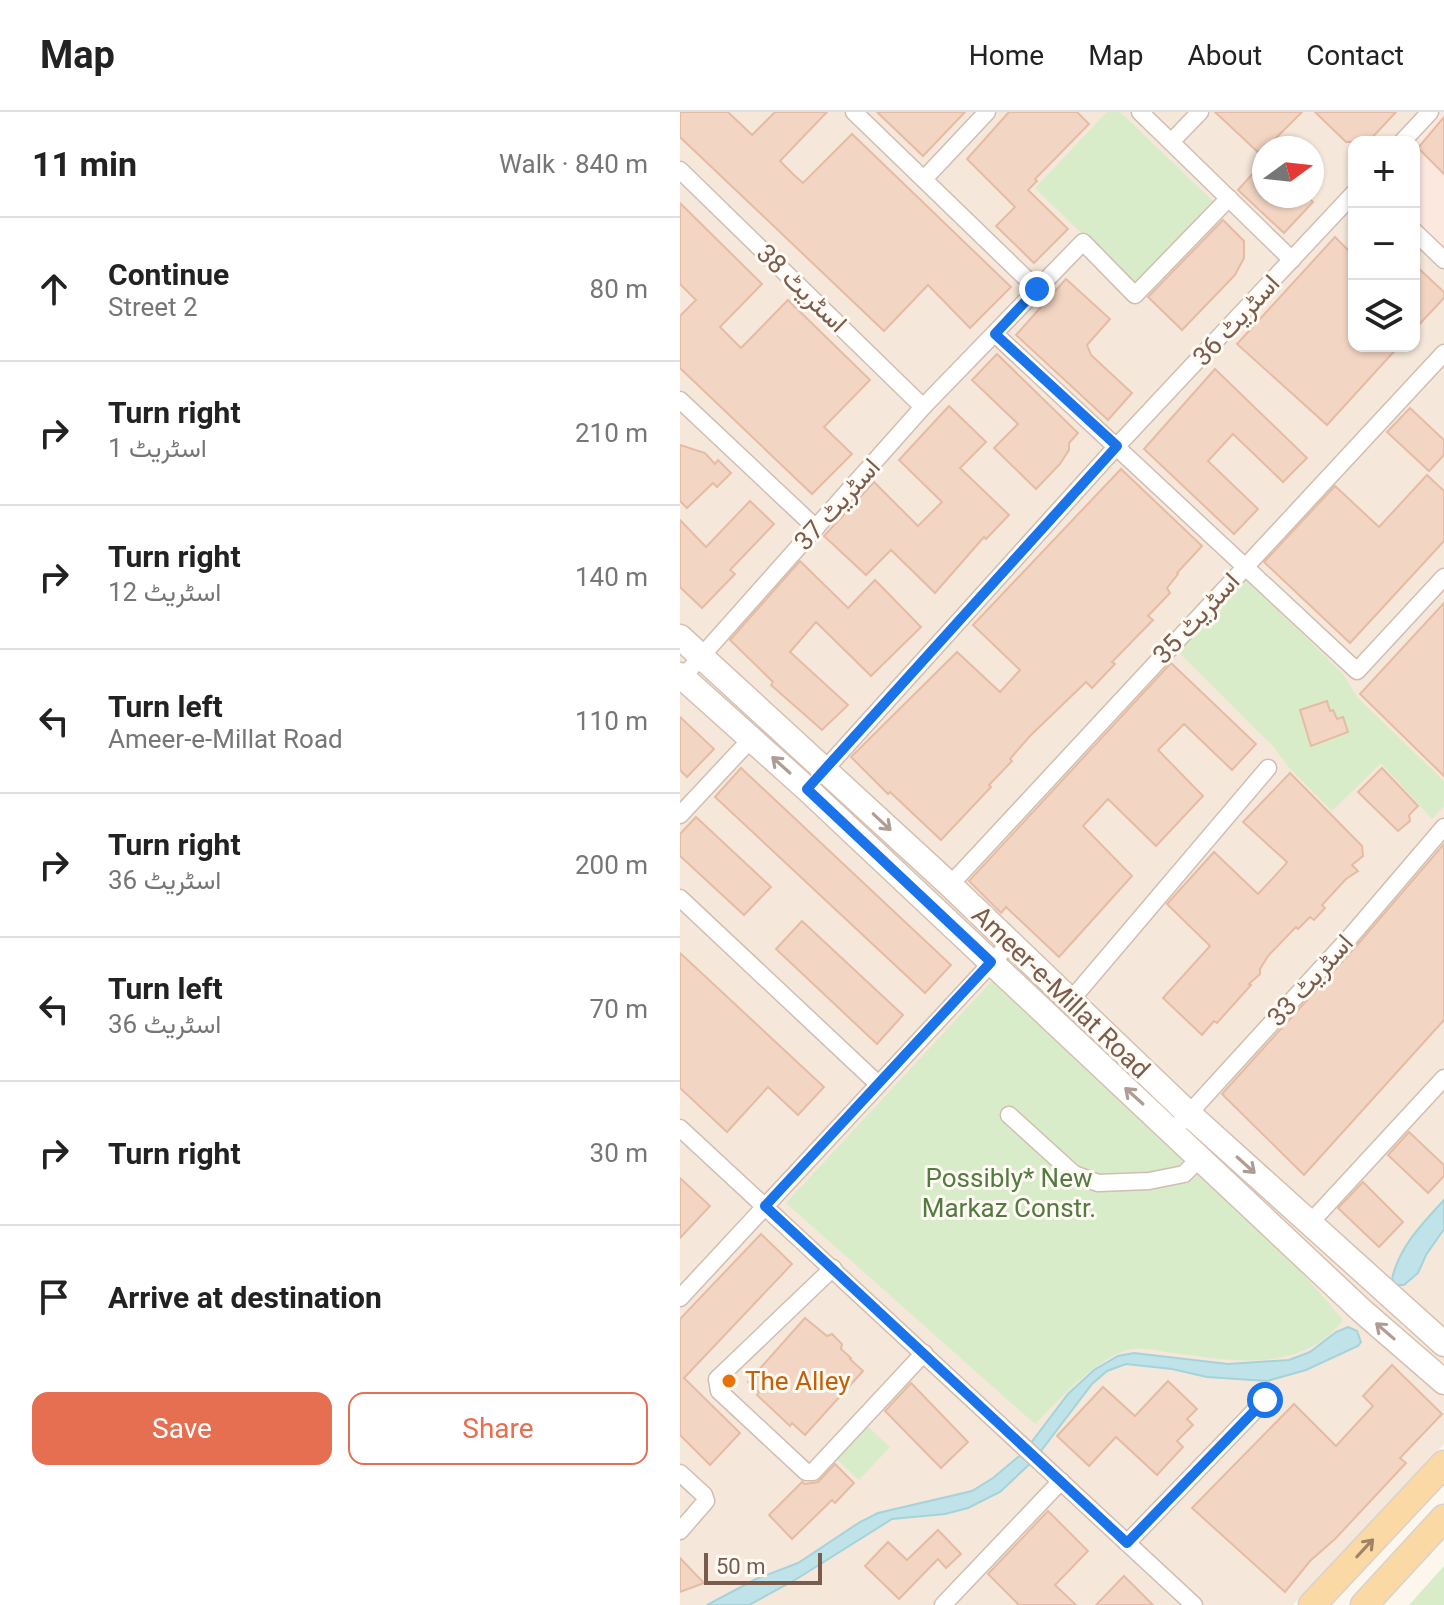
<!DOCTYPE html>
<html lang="en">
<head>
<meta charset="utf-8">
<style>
  body { margin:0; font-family:Roboto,Vazirmatn,sans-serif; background:#f2f2f2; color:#222 }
  .controls { position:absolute; right:24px; top:24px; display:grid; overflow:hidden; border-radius:16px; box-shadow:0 2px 6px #0004 }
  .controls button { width:72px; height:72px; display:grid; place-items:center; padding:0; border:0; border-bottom:2px solid #e0e0e0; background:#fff; color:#222; font:40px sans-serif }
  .compass { position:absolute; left:572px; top:24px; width:72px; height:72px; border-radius:50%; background:#fff; box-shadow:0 2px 6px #0004; rotate:75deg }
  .scale { position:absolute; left:24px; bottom:20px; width:118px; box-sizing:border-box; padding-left:8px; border:4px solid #7a5c4d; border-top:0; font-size:22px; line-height:28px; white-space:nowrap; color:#7a5c4d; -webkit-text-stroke:6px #fffaf3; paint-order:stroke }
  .stop { position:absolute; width:24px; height:24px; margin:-18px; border:6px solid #1a73e8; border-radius:50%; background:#fff }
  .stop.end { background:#1a73e8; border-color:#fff; box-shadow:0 2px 8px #0008 }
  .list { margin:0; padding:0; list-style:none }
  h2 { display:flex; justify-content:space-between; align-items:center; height:104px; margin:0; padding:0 32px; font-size:34px }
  h2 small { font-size:26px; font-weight:400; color:#767676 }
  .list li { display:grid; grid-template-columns:52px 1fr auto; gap:24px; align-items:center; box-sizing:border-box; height:144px; padding:0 32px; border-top:2px solid #e0e0e0 }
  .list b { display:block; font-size:30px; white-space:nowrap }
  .list p { margin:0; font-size:26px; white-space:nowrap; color:#767676 }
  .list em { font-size:26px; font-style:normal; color:#767676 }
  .actions { display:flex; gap:16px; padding:24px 32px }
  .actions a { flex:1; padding:18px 0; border:2px solid #e76f51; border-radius:16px; text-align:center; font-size:28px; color:#e76f51 }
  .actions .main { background:#e76f51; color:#fff }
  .icon { flex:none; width:44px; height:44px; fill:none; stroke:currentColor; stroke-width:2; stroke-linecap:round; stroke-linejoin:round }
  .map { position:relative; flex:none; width:764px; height:1493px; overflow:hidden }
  header { display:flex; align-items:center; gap:48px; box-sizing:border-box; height:112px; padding:0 40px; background:#fff; border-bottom:2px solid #e0e0e0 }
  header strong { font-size:38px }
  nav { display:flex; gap:44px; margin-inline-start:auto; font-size:28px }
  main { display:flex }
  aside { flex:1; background:#fff }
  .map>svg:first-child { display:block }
  .residential { fill:#f5e8da; fill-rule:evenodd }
  .commercial { fill:#fde8e0 }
  .green { fill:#d8ecc9 }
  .water { fill:#bfe3e8; stroke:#a5d3da; stroke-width:2 }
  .building { fill:#f3d5c3; stroke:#e6bba3; stroke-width:2 }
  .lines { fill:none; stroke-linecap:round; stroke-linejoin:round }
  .street-casing { stroke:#d1beb0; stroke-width:19 }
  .secondary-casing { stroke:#d6c0b0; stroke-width:27 }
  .primary-casing { stroke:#dad1cd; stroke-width:29 }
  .street { stroke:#fff; stroke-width:16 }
  .secondary { stroke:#fff; stroke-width:24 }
  .primary { stroke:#fbd9a5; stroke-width:26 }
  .oneway { stroke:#af9d94 }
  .oneway2 { stroke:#a18267 }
  .route { stroke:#1a73e8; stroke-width:10 }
  .food-dot { fill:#e8710a; stroke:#fffaf3; stroke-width:3 }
  .labels { text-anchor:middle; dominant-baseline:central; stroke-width:6; stroke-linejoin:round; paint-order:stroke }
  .street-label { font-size:26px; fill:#7a5c4d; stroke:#fffaf3 }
  .park-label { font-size:26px; fill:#537a41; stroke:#fffaf3 }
  .food-label { font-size:26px; fill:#c56008; stroke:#fffaf3; text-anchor:start }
</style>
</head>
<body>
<header>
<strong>Map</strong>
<nav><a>Home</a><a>Map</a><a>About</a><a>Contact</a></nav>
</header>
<main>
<aside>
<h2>11 min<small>Walk · 840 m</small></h2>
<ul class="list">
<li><svg class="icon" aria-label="ahead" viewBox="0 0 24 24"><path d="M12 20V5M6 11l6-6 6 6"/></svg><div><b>Continue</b><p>Street 2</p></div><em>80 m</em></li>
<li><svg class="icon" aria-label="right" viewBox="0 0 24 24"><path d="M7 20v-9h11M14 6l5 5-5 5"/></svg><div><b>Turn right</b><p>اسٹریٹ 1</p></div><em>210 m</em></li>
<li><svg class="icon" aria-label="right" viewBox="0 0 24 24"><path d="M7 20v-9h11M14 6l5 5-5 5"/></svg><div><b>Turn right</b><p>اسٹریٹ 12</p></div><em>140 m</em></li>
<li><svg class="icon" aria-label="left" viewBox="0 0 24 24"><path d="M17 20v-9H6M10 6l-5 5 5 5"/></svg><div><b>Turn left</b><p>Ameer-e-Millat Road</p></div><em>110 m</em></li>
<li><svg class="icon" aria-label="right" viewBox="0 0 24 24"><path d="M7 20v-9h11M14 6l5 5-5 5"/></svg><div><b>Turn right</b><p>اسٹریٹ 36</p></div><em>200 m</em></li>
<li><svg class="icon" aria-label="left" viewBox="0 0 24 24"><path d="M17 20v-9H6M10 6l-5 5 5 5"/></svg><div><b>Turn left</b><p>اسٹریٹ 36</p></div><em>70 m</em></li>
<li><svg class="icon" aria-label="right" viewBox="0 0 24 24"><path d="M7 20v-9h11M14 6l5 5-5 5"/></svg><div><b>Turn right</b></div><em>30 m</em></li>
<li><svg class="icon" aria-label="arrive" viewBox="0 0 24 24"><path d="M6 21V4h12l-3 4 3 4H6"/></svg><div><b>Arrive at destination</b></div></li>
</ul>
<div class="actions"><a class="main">Save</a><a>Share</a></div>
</aside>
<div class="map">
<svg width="764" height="1493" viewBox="0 0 764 1493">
  <rect width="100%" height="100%" fill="#fdf6ec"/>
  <path class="residential" d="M0 0H764V1332L613 1493H0ZM674 30H734V234H674ZM584 36H632V84H584Z"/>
  <polygon class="commercial" points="750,0 764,0 764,146 734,118 734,30 722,30"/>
  <g class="green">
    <polygon points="427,0 440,0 534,90 455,173 355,76"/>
    <polygon points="561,462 662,561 678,586 764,669 764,694 752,707 701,651 652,699 610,657 592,633 495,537"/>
    <path d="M323 857 562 1091 663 1208C621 1262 552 1249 493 1241 478 1239 458 1233 444 1239 409 1252 381 1287 355 1312L106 1091Z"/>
    <polygon points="184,1311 210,1335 179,1368 153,1344"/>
    <polygon points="764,1454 764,1493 729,1493"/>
  </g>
  <g class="water">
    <path d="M764 1088V1117L746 1143 738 1161 724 1173H716L712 1167C719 1135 742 1112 764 1088Z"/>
    <polygon points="668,1215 677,1219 681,1230 678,1234 626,1258 587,1269 527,1265 492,1257 446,1252 427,1259 412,1272 354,1348 320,1380 288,1396 265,1402 212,1407 115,1468 69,1493 27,1493 76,1467 118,1451 180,1410 198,1401 292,1379 313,1366 344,1340 388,1282 414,1258 438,1244 454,1241 548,1252 609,1248 630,1240 656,1220"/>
  </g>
  <g class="building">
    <polygon points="0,0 48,0 72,23 95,0 147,0 100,49 114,63 123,71 172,22 331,175 290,216 248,173 204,219 0,25"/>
    <polygon points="197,0 285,0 243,44"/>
    <polygon points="329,0 397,0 409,12 355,67 357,69 348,78 388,117 354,151 316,114 335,95 287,47"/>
    <polygon points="535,0 622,0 580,42"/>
    <polygon points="635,0 716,0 688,30 666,30"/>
    <polygon points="764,5 764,62 738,36"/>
    <polygon points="584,49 584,84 626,84 633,90 604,121 558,78"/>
    <polygon points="0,91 82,172 40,215 61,236 108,188 190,268 144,315 172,342 132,382 0,256 0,204 16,188 0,172"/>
    <polygon points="543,108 564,129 564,146 555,163 502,218 468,185"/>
    <polygon points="655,125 674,144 674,234 719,234 647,313 557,232"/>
    <polygon points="734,152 764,180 764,186 734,218"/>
    <polygon points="386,167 430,207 407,233 411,243 452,281 428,308 336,223"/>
    <polygon points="317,242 398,321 389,331 389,338 380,352 356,377 314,336 338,312 292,268"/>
    <polygon points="535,257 627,346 603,370 553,322 528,349 578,397 554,422 464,337"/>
    <polygon points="269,294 306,330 280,356 329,403 306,427 304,425 255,481 211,438 186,463 144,424 194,370 238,414 262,390 219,348"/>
    <polygon points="730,296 764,328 764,343 749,359 707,320"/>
    <polygon points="0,333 25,341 35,352 38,348 51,361 37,375 33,371 7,396 0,389"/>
    <polygon points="441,357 522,434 497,461 498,462 487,476 490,481 468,504 473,508 432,550 435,552 412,576 406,570 350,624 330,647 332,649 309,673 311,675 261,728 210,680 208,682 171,645 277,540 320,580 340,558 293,513"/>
    <polygon points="747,363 764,379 764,429 670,531 584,450 655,374 699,415"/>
    <polygon points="70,389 94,412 50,458 55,462 22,496 0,475 0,408 26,435"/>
    <polygon points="120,449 168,496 195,468 241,515 191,564 136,510 110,540 168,593 142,618 91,573 93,570 50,528"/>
    <polygon points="764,491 764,664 680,582"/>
    <polygon points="491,551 576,632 552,658 504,612 478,638 523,684 476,734 428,687 403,714 452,764 379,845 326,795 321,801 289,769"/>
    <polygon points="647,589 650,599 653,598 657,607 663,605 668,620 631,634 620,598"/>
    <polygon points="0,605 34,637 7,665 0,658"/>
    <polygon points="61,656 271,853 245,881 35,685"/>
    <polygon points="702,656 738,694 729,703 730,709 718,719 678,680"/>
    <polygon points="610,661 682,734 683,744 672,753 678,759 666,767 642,793 645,796 634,808 630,805 618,817 616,815 588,844 580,857 580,862 569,872 571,873 537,911 534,909 522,923 483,886 530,834 487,792 534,740 578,782 605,753 607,750 563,710"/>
    <polygon points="16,705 91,775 64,803 0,744 0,722"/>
    <polygon points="764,732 764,908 624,1063 542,982 678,832"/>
    <polygon points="122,809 223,903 197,932 96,837"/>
    <polygon points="0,841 144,975 118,1003 88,975 47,1020 0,976"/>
    <polygon points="729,1020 764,1053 764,1064 748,1081 708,1043"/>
    <polygon points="0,1066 30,1094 0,1126"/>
    <polygon points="683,1070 723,1110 699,1135 658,1096"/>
    <polygon points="81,1122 112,1152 4,1266 60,1321 30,1353 0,1323 0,1207"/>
    <polygon points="125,1206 147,1224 152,1222 162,1232 161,1237 171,1246 170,1247 183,1259 125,1323 112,1311 110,1314 77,1283 79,1280 68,1270"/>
    <polygon points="712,1253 762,1302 720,1346 726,1351 655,1427 630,1449 605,1480 512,1396 614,1292 656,1334 693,1294 683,1284"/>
    <polygon points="488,1269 517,1297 507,1307 513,1313 497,1329 503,1335 477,1363 436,1325 409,1354 377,1324 423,1275 455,1304"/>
    <polygon points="231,1271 288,1330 261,1356 205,1299"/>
    <polygon points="155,1352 174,1371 155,1391 152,1388 112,1427 89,1403 122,1370 125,1372 138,1370"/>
    <polygon points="368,1399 408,1439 375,1473 396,1493 339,1493 308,1462"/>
    <polygon points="258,1418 281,1442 266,1456 258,1447 219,1487 185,1454 208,1430 227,1448"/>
    <polygon points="0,1446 24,1471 0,1480"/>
    <polygon points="444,1464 473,1493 416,1493"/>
  </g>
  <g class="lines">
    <g class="street-casing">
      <g id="street">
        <polyline points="174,0 357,177"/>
        <polyline points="460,0 612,148"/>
        <polyline points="491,30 520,0"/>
        <polyline points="722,30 750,0"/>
        <polyline points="0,58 243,295"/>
        <polyline points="244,67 307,0"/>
        <polyline points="734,119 764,148"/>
        <polyline points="315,222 677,559 764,465"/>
        <polyline points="0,288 136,416"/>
        <polyline points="2,566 243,295 403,130 455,183 549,86"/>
        <polyline points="139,664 437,334 674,81"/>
        <polyline points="0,703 71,627"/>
        <polyline points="270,773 764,241"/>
        <polyline points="0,786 198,972"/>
        <polyline points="391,888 588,656"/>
        <polyline points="329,1003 394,1062 418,1071 469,1069 504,1062 520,1046"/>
        <polyline points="0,1016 514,1493"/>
        <polyline points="493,1019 670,825 764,715"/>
        <polyline points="630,1111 764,966"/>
        <polyline points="153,1156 37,1267 39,1279 126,1360 133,1360 244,1241"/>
        <polyline points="0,1186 329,832"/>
        <polyline points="0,1361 24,1383 26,1389 0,1419"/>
        <polyline points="447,1431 585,1288"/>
        <polyline points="263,1493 381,1369"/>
      </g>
    </g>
    <g class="secondary-casing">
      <g id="secondary">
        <polyline points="0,525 270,773 508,1001 764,1232"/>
        <polyline points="0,563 127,677 681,1198 764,1270"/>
      </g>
    </g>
    <g class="primary-casing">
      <g id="primary">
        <polyline points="632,1493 764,1352"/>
        <polyline points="684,1493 764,1406"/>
      </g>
    </g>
    <use href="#street" class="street"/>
    <use href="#secondary" class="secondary"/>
    <use href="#primary" class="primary"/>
  </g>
  <defs><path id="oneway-shaft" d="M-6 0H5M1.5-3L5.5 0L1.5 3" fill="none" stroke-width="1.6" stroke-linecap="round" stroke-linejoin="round" transform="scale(2)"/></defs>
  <g class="oneway">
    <use href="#oneway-shaft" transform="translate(101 653) rotate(-138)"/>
    <use href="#oneway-shaft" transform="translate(202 710) rotate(43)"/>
    <use href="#oneway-shaft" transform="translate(454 984) rotate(-138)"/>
    <use href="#oneway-shaft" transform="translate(566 1053) rotate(42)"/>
    <use href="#oneway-shaft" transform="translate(705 1219) rotate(-139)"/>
  </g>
  <use class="oneway2" href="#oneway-shaft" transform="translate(685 1436) rotate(-47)"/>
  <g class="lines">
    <polyline class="route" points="357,177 315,222 437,334 127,677 311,850 85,1094 447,1431 585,1288"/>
  </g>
  <circle class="food-dot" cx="49" cy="1269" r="8"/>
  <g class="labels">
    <g class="street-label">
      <text transform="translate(122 176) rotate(44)">اسٹریٹ 38</text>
      <text transform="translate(556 208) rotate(-47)">اسٹریٹ 36</text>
      <text transform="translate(157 392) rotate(-48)">اسٹریٹ 37</text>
      <text transform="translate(516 506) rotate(-47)">اسٹریٹ 35</text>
      <text transform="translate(630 868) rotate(-48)">اسٹریٹ 33</text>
      <text transform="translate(381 880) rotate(44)">Ameer-e-Millat Road</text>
    </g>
    <g class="park-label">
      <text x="329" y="1066">Possibly* New<tspan x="329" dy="30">Markaz Constr.</tspan></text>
    </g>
    <g class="food-label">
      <text x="65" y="1269">The Alley</text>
    </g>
  </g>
</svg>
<div class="controls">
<button>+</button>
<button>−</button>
<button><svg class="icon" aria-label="layers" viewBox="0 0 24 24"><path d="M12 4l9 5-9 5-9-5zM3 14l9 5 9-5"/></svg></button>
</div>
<svg class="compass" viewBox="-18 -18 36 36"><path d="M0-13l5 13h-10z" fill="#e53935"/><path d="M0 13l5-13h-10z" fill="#767676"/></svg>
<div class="scale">50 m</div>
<div class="stop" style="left:585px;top:1288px"></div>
<div class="stop end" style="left:357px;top:177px"></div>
</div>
</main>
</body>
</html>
